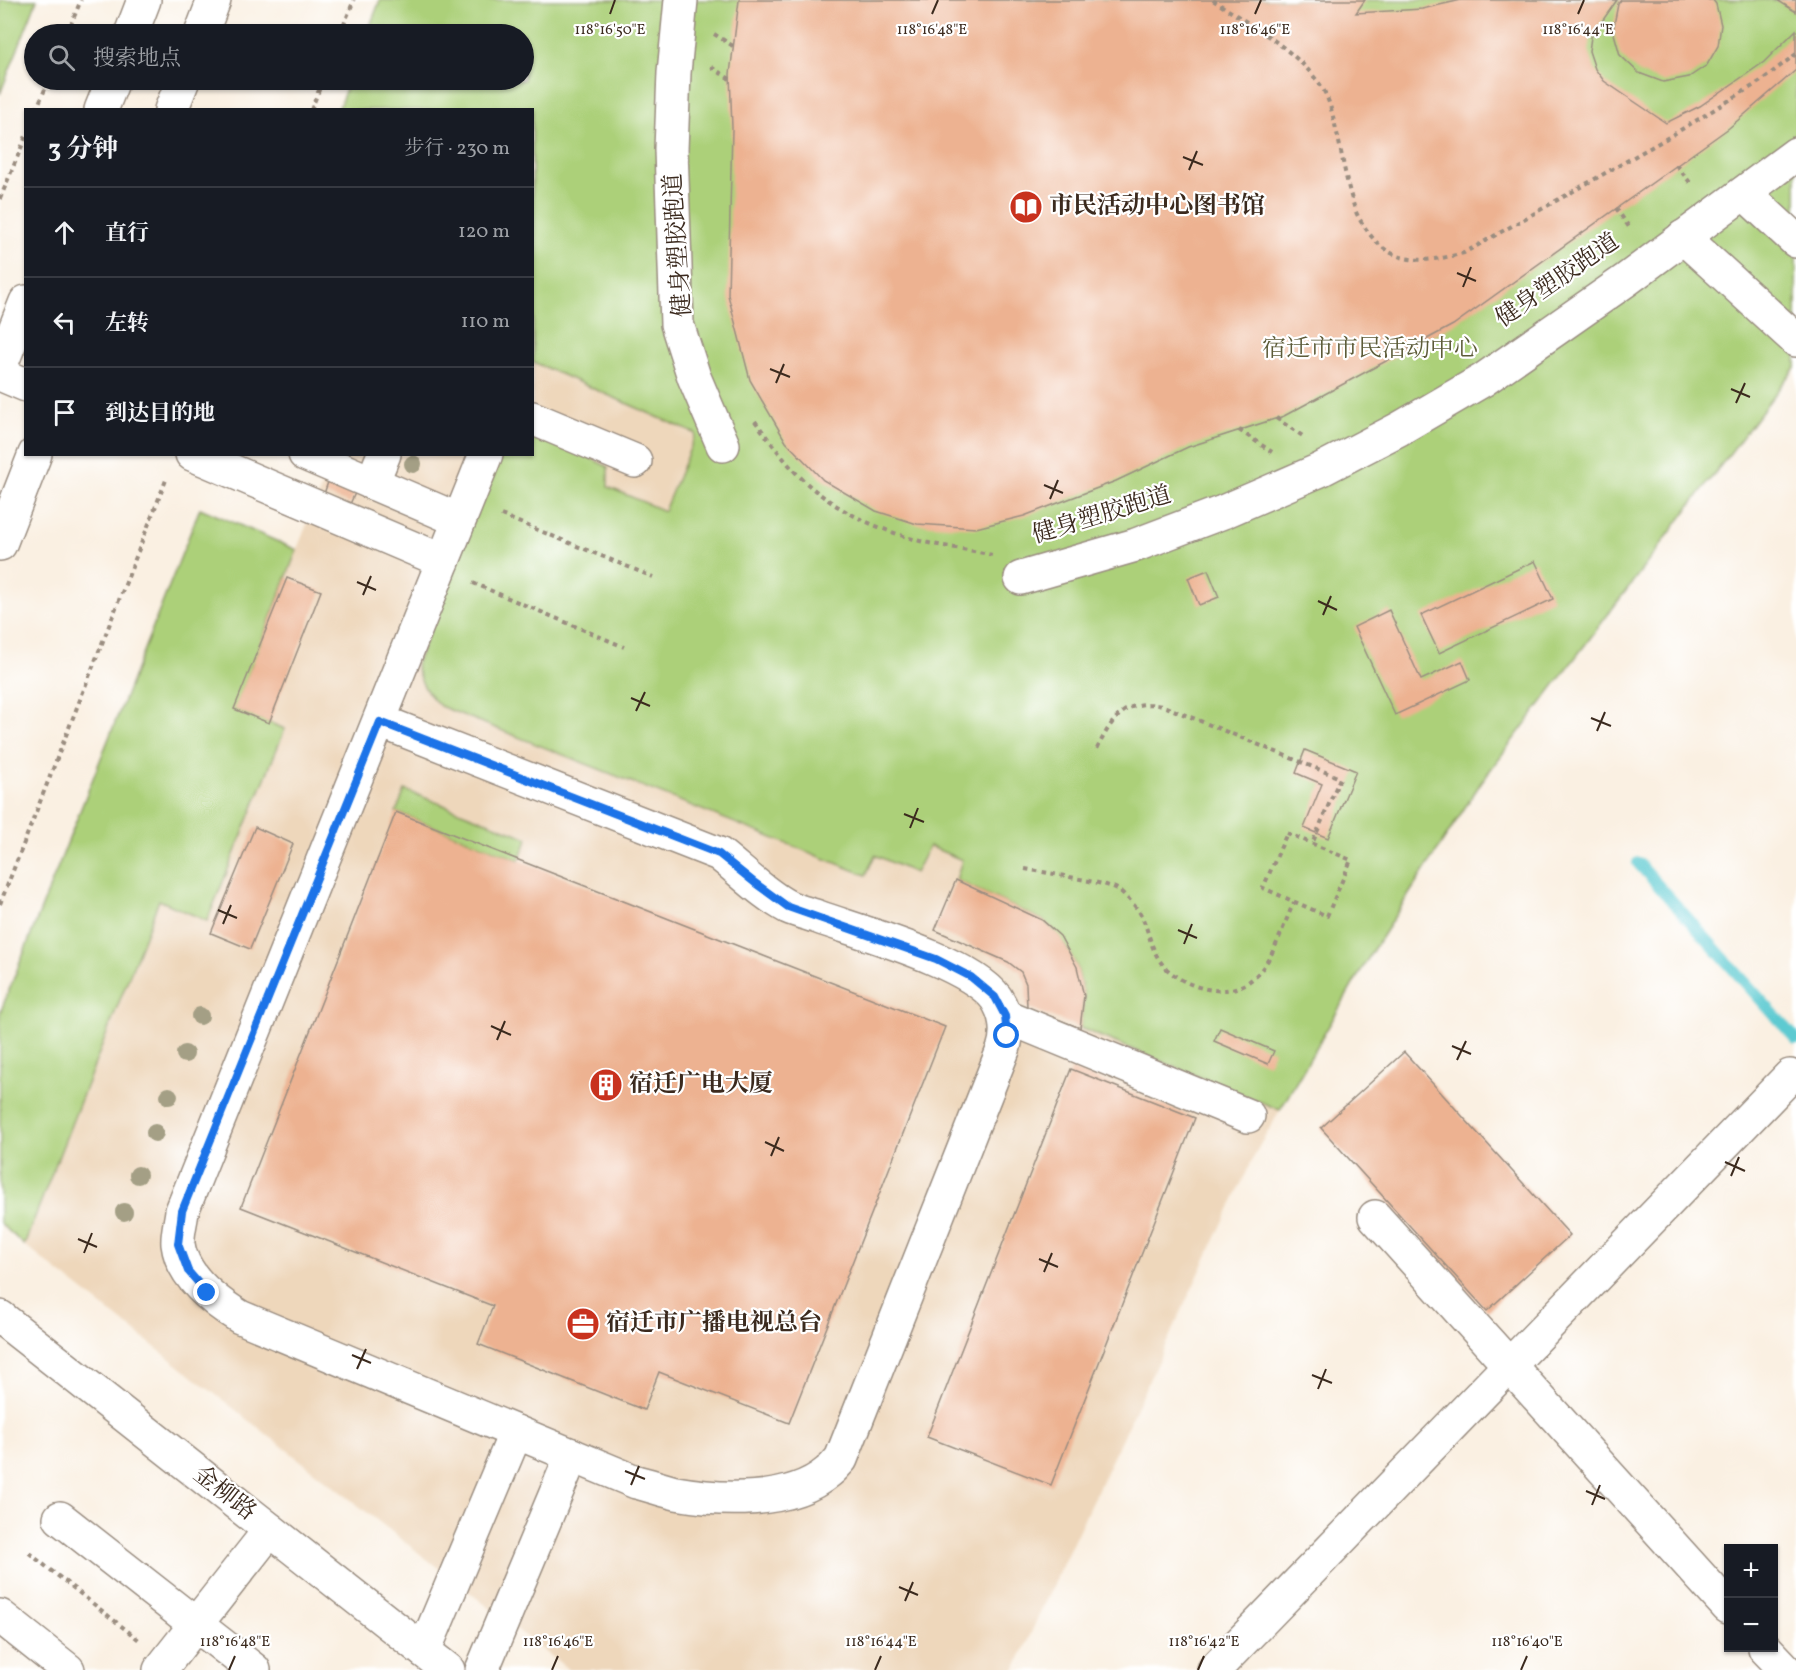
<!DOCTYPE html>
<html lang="zh">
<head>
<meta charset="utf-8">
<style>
  body { margin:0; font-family:Vollkorn,"Noto Serif SC",serif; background:#20242c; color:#f1f3f6 }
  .controls { position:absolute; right:18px; bottom:18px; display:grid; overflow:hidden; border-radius:0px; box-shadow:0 2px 4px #0004 }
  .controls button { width:54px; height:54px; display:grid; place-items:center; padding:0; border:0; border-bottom:2px solid #363941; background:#171b24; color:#f1f3f6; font:30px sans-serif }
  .stop { position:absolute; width:18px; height:18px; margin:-14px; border:4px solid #1a73e8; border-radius:50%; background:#fff }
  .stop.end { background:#1a73e8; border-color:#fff; box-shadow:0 2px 6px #0008 }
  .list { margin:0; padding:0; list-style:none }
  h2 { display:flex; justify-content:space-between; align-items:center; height:78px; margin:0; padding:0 24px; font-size:26px }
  h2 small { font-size:20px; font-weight:400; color:#9ea1a6 }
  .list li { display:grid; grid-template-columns:39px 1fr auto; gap:18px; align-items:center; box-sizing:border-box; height:90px; padding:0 24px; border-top:2px solid #363941 }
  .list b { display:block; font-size:22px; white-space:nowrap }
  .list em { font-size:20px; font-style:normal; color:#9ea1a6 }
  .icon { flex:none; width:33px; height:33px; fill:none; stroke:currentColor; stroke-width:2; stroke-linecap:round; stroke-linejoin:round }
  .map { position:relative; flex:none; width:1796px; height:1670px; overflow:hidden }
  .search { position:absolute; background:#171b24; box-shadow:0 2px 4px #0004; left:24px; top:24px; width:510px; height:66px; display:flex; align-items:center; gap:15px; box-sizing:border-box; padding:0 21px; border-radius:33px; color:#9ea1a6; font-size:22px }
  .panel { position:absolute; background:#171b24; box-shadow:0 2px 4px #0004; left:24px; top:108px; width:510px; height:348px; border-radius:0px }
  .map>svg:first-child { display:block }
  .built { fill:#eed7bb }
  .green { fill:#acd079; stroke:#747d4c; stroke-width:1.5 }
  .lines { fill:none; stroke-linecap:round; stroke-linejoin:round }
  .stream { stroke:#5dcad1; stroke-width:12 }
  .building { fill:#edb291 }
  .minor-casing { stroke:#9a8d80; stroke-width:36 }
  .major-casing { stroke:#9a8d80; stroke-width:36 }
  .path { stroke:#9a8d80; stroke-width:4; stroke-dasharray:4.5 4.5; stroke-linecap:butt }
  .minor { stroke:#fff; stroke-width:33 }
  .major { stroke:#fff; stroke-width:33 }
  .tree { fill:#a49f85 }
  .route { stroke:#1a73e8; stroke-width:8 }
  .ticks { fill:none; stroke:#3b2a1e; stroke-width:2 }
  .labels { text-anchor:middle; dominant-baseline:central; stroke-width:4.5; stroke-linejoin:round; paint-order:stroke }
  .poi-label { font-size:24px; font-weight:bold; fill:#3b2a1e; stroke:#fff; text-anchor:start }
  .street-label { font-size:24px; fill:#3b2a1e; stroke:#fff }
  .park-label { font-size:24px; fill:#5d5c39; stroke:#fff }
  .ticks-label { font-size:15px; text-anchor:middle; fill:#3b2a1e; stroke:#fff; stroke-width:4.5; stroke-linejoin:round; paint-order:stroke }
</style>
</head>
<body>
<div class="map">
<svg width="1796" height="1670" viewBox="0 0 1796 1670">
  <rect width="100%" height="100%" fill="#fff"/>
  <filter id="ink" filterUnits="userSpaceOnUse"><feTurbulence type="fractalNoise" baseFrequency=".0167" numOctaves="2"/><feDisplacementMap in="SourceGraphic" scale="12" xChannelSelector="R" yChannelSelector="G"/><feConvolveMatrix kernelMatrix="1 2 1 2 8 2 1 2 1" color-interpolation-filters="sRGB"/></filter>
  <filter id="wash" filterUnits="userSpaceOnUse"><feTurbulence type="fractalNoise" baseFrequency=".008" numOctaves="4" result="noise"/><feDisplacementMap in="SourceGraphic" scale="24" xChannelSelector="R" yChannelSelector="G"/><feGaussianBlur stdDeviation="1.35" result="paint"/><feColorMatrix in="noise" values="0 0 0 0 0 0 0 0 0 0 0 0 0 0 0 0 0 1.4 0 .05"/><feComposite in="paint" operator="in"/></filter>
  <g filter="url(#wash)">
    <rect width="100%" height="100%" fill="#faf0e2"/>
    <polygon class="built" points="533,362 1482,781 1373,950 1256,1152 1037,1619 1015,1670 569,1670 24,1245 334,455 532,454"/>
    <g class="green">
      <polygon points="0,0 37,0 0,94"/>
      <path d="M380 0H1796V366L1482 781 1373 950 1280 1110 1080 1028 1084 996 1077 967 1060 936 1042 920 956 880 962 860 929 846 915 873 875 855 866 875 440 706C427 693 420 683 416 665L497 455 532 454 533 428 608 467V487L664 511 696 434 533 362 532 110H338L349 80H524V34H367Z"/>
      <polygon points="200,508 297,550 235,709 285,729 207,921 159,900 24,1245 0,1223 0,1013"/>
      <polygon points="405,790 528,838 519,860 396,812"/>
    </g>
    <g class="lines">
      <polyline class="stream" points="1638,863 1796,1039"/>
    </g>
    <g id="blocks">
      <g class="building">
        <polygon points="739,0 1365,0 1356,13 1422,9 1461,0 1617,0 1591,37 1589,51 1595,69 1604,81 1666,123 1700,106 1764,62 1796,30 1796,70 1729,128 1453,325 1284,416 1188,447 1116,481 1024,516 976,528 917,524 876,511 823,480 786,442 750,380 728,295 732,128 730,74"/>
        <polygon points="1621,0 1713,0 1716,4 1721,25 1718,46 1707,65 1689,77 1663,82 1639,73 1620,55 1613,30 1618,4"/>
        <polygon points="1777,0 1796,0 1796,12"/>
        <polygon points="328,482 355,493 350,504 324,494"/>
        <polygon points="1535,561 1553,599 1439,653 1421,615"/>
        <polygon points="1208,570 1219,597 1199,605 1188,578"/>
        <polygon points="287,578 321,591 269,723 234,709"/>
        <polygon points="1389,610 1421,680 1462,661 1470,680 1395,715 1354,627"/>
        <polygon points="1305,750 1356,771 1328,838 1304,828 1322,784 1296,773"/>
        <polygon points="396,812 945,1027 789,1423 659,1372 644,1410 478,1344 493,1306 241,1207"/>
        <polygon points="255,827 293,844 250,949 211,933"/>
        <polygon points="956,880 1042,920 1060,936 1077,967 1084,996 1080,1028 1027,1007 1026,984 1021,972 1008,962 935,930"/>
        <polygon points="1220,1028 1274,1051 1268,1064 1214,1041"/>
        <polygon points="1404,1052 1570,1235 1487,1311 1321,1128"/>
        <polygon points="1071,1069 1195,1118 1051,1485 927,1437"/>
      </g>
    </g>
  </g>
  <g filter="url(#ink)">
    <use href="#blocks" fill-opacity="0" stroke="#9a8d80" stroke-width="1.5"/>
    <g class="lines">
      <g class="minor-casing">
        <g id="minor">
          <polyline points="681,0 674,73 671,149 677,324 694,377 723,445"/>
          <polyline points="1744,193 1796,241"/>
          <polyline points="1683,237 1796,340"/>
          <polyline points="0,374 26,385"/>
          <polyline points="532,418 635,461"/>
          <polyline points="192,454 443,561"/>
          <polyline points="305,454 459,520"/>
          <polyline points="372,483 384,454"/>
          <polyline points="1021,578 1136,545 1223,512 1320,470 1399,429 1483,380 1626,280 1796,154"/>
          <path d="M380 721 719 854C741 871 763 894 788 907 797 911 809 914 818 917 863 933 969 962 996 998 1007 1015 1009 1032 1003 1050L841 1459C837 1463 833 1469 828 1472 791 1504 721 1501 676 1493 663 1490 649 1485 636 1482L240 1317C214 1301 182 1276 178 1244 177 1234 181 1221 182 1211L486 454"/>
          <polyline points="1005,1016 1248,1116"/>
          <polyline points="1375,1217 1728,1607"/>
          <polyline points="0,1317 448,1670"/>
          <polyline points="60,1518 254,1670"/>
          <polyline points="0,1616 68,1670"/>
          <polyline points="1765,1648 1786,1670"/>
          <polyline points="424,1651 516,1432"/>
          <polyline points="160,1670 270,1530"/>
          <polyline points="482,1670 572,1455"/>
          <polyline points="1214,1670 1790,1076"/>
        </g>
      </g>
      <g class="major-casing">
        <g id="major">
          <polyline points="131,34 144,0"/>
          <polyline points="201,34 214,0"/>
          <polyline points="101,110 113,80"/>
          <polyline points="171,110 183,80"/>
          <polyline points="0,367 26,302"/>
          <polyline points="0,544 35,454"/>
        </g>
      </g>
      <g class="path">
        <path d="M1213 0C1251 26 1297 49 1323 89 1331 103 1334 122 1338 137 1343 161 1347 186 1355 209 1357 216 1362 223 1366 229 1391 267 1425 263 1464 253L1669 137 1761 81 1796 54"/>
        <polyline points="67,34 81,0"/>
        <polyline points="340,34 354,0"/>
        <polyline points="714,34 733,46"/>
        <polyline points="711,67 730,79"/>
        <polyline points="36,110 49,80"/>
        <polyline points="311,110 323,80"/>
        <polyline points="1676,165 1692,185"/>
        <polyline points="0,199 26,136"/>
        <polyline points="1616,208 1631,230"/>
        <polyline points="1276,418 1304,437"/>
        <path d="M755 421C766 436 777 451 789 465 823 505 870 527 920 541 943 547 968 549 992 555"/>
        <polyline points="1239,430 1272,452"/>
        <polyline points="501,515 653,577"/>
        <polyline points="473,583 624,647"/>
        <path d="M1097 749C1112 718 1127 696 1166 707L1340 778 1312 844"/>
        <polygon points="1287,833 1351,860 1327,916 1263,888"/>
        <path d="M1025 869C1042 872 1110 883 1119 890 1126 896 1137 907 1141 915 1149 930 1150 949 1163 965 1173 977 1191 986 1207 989 1264 999 1275 944 1294 902"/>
        <polyline points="0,904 166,480"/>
        <polyline points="29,1553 139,1640"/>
      </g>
      <use href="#minor" class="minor"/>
      <use href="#major" class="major"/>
    </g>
    <g class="tree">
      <circle cx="413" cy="464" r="9"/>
      <circle cx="200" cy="1016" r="9"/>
      <circle cx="185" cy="1054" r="9"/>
      <circle cx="169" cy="1096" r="9"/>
      <circle cx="155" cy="1133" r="9"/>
      <circle cx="138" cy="1175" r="9"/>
      <circle cx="124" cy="1212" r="9"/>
    </g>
  </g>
  <g class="lines" filter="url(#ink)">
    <polyline class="route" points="207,1293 188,1271 178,1244 182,1211 380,722 719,854 755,883 788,907 936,959 971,977 995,997 1005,1016 1007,1036"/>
  </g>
  <path class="ticks" d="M610 14 615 0M932 14 938 0M1255 14 1261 0M1578 14 1584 0M1183 157 1203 165M1189 170 1197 151M1457 273 1476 281M1463 287 1471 267M770 369 790 377M776 383 784 364M1731 389 1750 397M1736 403 1745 383M1044 485 1063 493M1050 499 1058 480M357 582 376 590M363 595 371 576M1318 601 1337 610M1323 615 1331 596M631 698 650 706M636 711 645 692M1591 718 1611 726M1597 731 1605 712M904 814 924 822M910 828 918 808M218 910 237 918M223 924 231 905M1178 930 1197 938M1184 944 1192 924M491 1026 511 1035M497 1040 505 1021M1452 1046 1471 1054M1457 1060 1466 1041M765 1142 784 1151M771 1156 779 1137M1725 1162 1745 1171M1731 1176 1739 1157M78 1239 97 1247M84 1253 92 1233M1039 1259 1058 1267M1044 1272 1052 1253M352 1355 371 1363M357 1369 366 1349M1312 1375 1332 1383M1318 1389 1326 1369M625 1471 645 1479M631 1485 639 1466M1586 1491 1605 1499M1592 1505 1600 1485M899 1587 918 1595M905 1601 913 1582M229 1670 235 1656M552 1670 558 1656M875 1670 881 1656M1198 1670 1204 1656M1521 1670 1527 1656"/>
  <defs>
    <g id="library-disc" transform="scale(1.725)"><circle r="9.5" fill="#c8321e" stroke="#fff"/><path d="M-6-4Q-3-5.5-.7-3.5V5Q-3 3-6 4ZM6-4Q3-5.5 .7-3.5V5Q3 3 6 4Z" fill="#fff"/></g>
    <g id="building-disc" transform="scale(1.725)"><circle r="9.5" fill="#c8321e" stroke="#fff"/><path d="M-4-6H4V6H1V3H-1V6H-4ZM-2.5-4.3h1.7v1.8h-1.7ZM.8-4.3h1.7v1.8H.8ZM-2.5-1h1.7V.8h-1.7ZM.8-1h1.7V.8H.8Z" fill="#fff"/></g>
    <g id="office-disc" transform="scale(1.725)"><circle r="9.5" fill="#c8321e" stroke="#fff"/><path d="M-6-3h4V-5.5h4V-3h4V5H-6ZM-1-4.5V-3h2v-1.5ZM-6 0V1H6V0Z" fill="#fff"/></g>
  </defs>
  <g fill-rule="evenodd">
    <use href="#library-disc" x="1026" y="207"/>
    <use href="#building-disc" x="606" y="1085"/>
    <use href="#office-disc" x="583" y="1324"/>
  </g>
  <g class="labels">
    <g class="poi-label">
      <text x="1049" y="207">市民活动中心图书馆</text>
      <text x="629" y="1085">宿迁广电大厦</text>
      <text x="606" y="1324">宿迁市广播电视总台</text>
    </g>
    <g class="street-label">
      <text transform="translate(679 245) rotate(-94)">健身塑胶跑道</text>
      <text transform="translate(1558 281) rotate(-35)">健身塑胶跑道</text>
      <text transform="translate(1102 516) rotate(-17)">健身塑胶跑道</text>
      <text transform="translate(224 1494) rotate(38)">金柳路</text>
    </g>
    <g class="park-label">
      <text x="1370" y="350">宿迁市市民活动中心</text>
    </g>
  </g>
  <g class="ticks-label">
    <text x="610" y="34">118°16'50"E</text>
    <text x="932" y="34">118°16'48"E</text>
    <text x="1255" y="34">118°16'46"E</text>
    <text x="1578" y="34">118°16'44"E</text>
    <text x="235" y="1646">118°16'48"E</text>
    <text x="558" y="1646">118°16'46"E</text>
    <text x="881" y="1646">118°16'44"E</text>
    <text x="1204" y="1646">118°16'42"E</text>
    <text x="1527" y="1646">118°16'40"E</text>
  </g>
</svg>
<div class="controls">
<button>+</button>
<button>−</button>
</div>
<div class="stop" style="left:1007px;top:1036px"></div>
<div class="stop end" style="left:207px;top:1293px"></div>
<div class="search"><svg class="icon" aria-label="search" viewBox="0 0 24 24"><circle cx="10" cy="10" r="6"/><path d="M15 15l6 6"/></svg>搜索地点</div>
<section class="panel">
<h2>3 分钟<small>步行 · 230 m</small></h2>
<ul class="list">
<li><svg class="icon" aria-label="ahead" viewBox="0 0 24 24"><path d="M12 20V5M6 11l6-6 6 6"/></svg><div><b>直行</b></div><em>120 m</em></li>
<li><svg class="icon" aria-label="left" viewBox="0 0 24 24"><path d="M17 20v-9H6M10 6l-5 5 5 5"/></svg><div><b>左转</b></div><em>110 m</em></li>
<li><svg class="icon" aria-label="arrive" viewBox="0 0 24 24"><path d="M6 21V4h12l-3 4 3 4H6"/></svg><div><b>到达目的地</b></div></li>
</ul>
</section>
</div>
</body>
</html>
